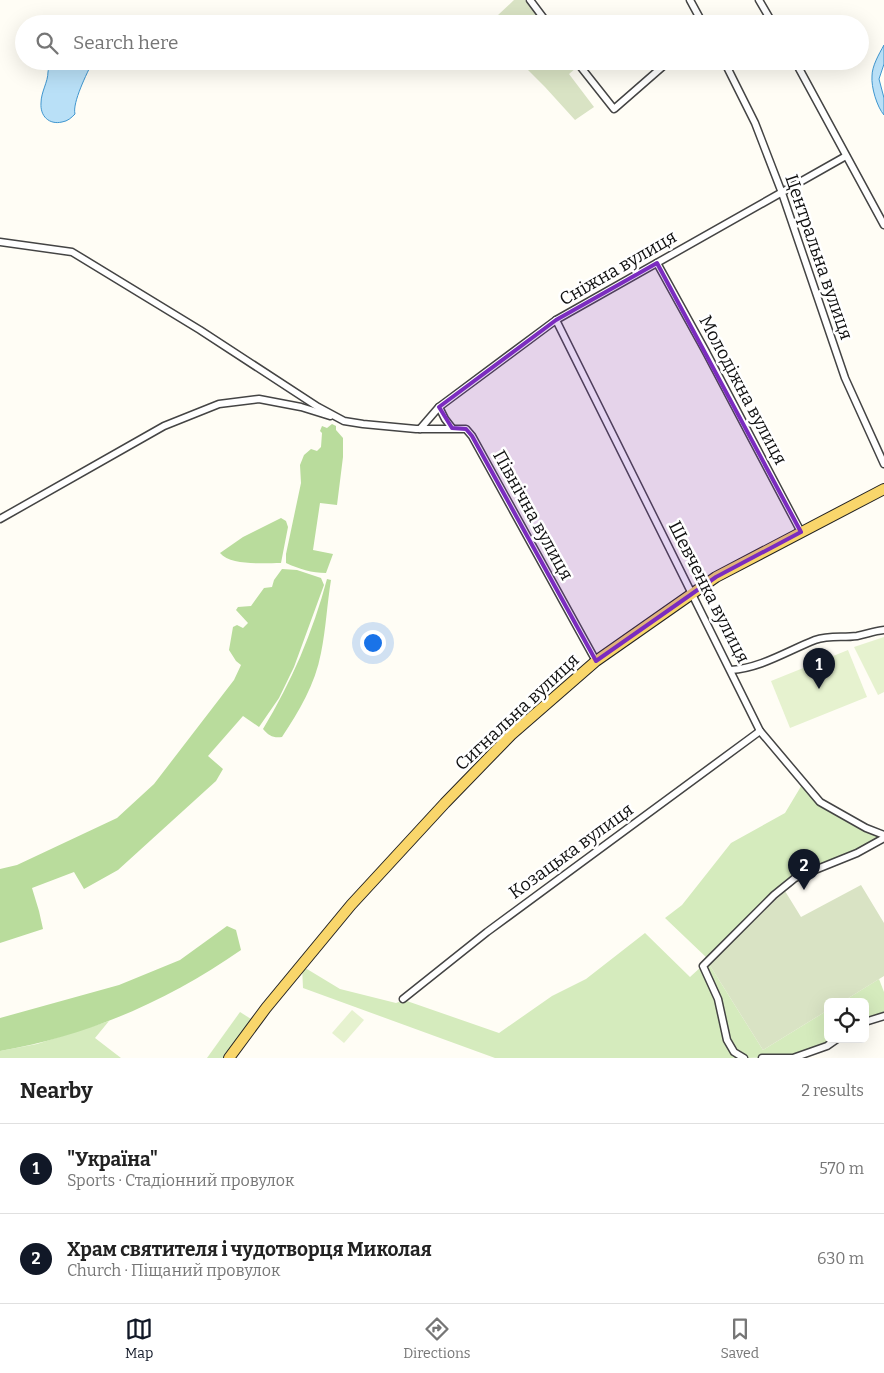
<!DOCTYPE html>
<html lang="en">
<head>
<meta charset="utf-8">
<style>
  body { margin:0; font-family:Bitter,serif; background:#f2f2f2; color:#222 }
  .controls { position:absolute; right:15px; bottom:15px; display:grid; overflow:hidden; border-radius:8px; box-shadow:0 5px 20px #0002 }
  .controls button { width:45px; height:45px; display:grid; place-items:center; padding:0; border:0; border-bottom:1px solid #e0e0e0; background:#fff; color:#222; font:25px sans-serif }
  .you { position:absolute; left:372px; top:642px; width:18px; height:18px; margin:-12px; border:4px solid #fff; border-radius:50%; background:#1a73e8; box-shadow:0 0 0 8px #1a73e833 }
  .badge { display:grid; place-items:center; width:32px; height:32px; border-radius:50%; background:#111827; color:#fff; font-size:16px; font-weight:700 }
  .pin { position:absolute; translate:-50% -41px; filter:drop-shadow(0 1px 2px #0008) }
  .pin::after { content:''; position:absolute; top:26px; width:18px; height:15px; background:inherit; clip-path:polygon(0 0,100% 0,50% 100%) }
  .list { margin:0; padding:0; list-style:none }
  h2 { display:flex; justify-content:space-between; align-items:center; height:65px; margin:0; padding:0 20px; font-size:21px }
  h2 small { font-size:16px; font-weight:400; color:#767676 }
  .list li { display:grid; grid-template-columns:32px 1fr auto; gap:15px; align-items:center; box-sizing:border-box; height:90px; padding:0 20px; border-top:1px solid #e0e0e0 }
  .list b { display:block; font-size:19px; white-space:nowrap }
  .list p { margin:0; font-size:16px; white-space:nowrap; color:#767676 }
  .list em { font-size:16px; font-style:normal; color:#767676 }
  .icon { flex:none; width:28px; height:28px; fill:none; stroke:currentColor; stroke-width:2; stroke-linecap:round; stroke-linejoin:round }
  .map { position:relative; flex:none; width:884px; height:1058px; overflow:hidden }
  .search { position:absolute; background:#fff; box-shadow:0 5px 20px #0002; left:15px; right:15px; top:15px; height:55px; display:flex; align-items:center; gap:12px; box-sizing:border-box; padding:0 18px; border-radius:28px; color:#767676; font-size:19px }
  .sheet { height:245px; background:#fff }
  nav { display:flex; justify-content:space-around; align-items:center; box-sizing:border-box; height:70px; border-top:1px solid #e0e0e0; background:#fff; font-size:14px; color:#767676 }
  nav a { display:grid; justify-items:center; gap:2px }
  nav .on { color:#111827 }
  .map>svg:first-child { display:block }
  .green { fill:#d5ebbd }
  .forest { fill:#b9dc9c }
  .cemetery { fill:#d9e3c4 }
  .pitch { fill:#e6f2cf }
  .water { fill:#b9e0f7; stroke:#3f96cf }
  .lines { fill:none; stroke-linecap:round; stroke-linejoin:round }
  .minor-casing { stroke:#444; stroke-width:9 }
  .primary-casing { stroke:#222; stroke-width:12 }
  .minor { stroke:#fff; stroke-width:6 }
  .primary { stroke:#f9d66b; stroke-width:10 }
  .marked { fill:#7b2cbf; fill-opacity:0.2; stroke:#7b2cbf; stroke-width:4; stroke-linejoin:round }
  .labels { text-anchor:middle; dominant-baseline:central; stroke-width:5; stroke-linejoin:round; paint-order:stroke }
  .street-label { font-size:18px; fill:#111; stroke:#fff }
</style>
</head>
<body>
<div class="map">
<svg width="884" height="1058" viewBox="0 0 884 1058">
  <rect width="100%" height="100%" fill="#fffdf5"/>
  <g class="green">
    <polygon points="803,783 820,802 884,838 795,877 708,959 665,918 682,905 731,843 785,813"/>
    <polygon points="645,933 690,977 702,966 717,999 727,1040 743,1058 495,1058 303,988 302,966 340,989 396,1003 404,1000 499,1033 552,996 586,979"/>
    <polygon points="709,964 763,1050 828,1010 828,1039 836,1039 793,1057 745,1058 735,1052 728,1039 718,999 704,969"/>
    <polygon points="879,979 884,992 884,1016 865,1022 865,1002 842,1002"/>
    <polygon points="240,1012 251,1019 223,1058 207,1058"/>
    <polygon points="109,1021 95,1038 121,1058 0,1058 0,1051 37,1044"/>
  </g>
  <g class="forest">
    <path d="M332 424 336 426V430L343 438V457L337 505 320 503 313 550 333 554 326 573C312 573 299 569 286 563V554L301 483 300 465 304 455 311 449 317 451 321 447 322 433 320 431 322 426 327 428Z"/>
    <path d="M281 518 286 521 288 527 281 563C264 563 231 566 220 553L243 537Z"/>
    <polygon points="282,569 297,570 321,578 324,585 294,667 279,698 259,727 243,716 208,756 223,769 216,781 118,870 84,889 74,872 32,888 39,911 43,929 0,943 0,869 17,865 117,818 154,784 234,680 241,665 236,661 229,650 233,627 237,625 243,628 248,623 236,610 238,607 251,606 264,588 272,587 274,580"/>
    <path d="M327 579 331 580C327 604 326 629 321 653 315 685 299 711 282 737 273 738 269 736 263 729 291 683 313 632 327 579Z"/>
    <path d="M227 926 236 930 241 950C168 1001 87 1036 0 1051V1018L119 985 180 960Z"/>
  </g>
  <g class="cemetery">
    <polygon points="514,0 525,0 543,24 493,24 497,16"/>
    <polygon points="519,61 571,61 576,68 569,74 594,107 575,120 545,87"/>
    <polygon points="861,885 884,923 884,976 842,1002 828,1002 828,1010 763,1050 709,964 785,891 801,917"/>
  </g>
  <g class="pitch">
    <polygon points="884,637 884,692 878,695 854,647"/>
    <polygon points="848,650 867,697 790,728 771,681"/>
    <polygon points="352,1010 364,1020 344,1043 332,1033"/>
  </g>
  <g class="water">
    <path d="M884 45V64L879 79 884 98V115C877 107 871 87 872 76 872 66 879 54 884 45Z"/>
    <path d="M45 61H93C87 73 72 103 75 114 71 118 68 121 62 122 49 125 40 116 41 103 41 92 48 82 48 72 49 68 47 65 45 61Z"/>
  </g>
  <g class="lines">
    <g class="minor-casing">
      <g id="minor">
        <polyline points="530,0 548,24"/>
        <polyline points="690,0 703,24"/>
        <polyline points="759,0 773,24"/>
        <polyline points="576,61 614,109 669,61"/>
        <polyline points="724,61 755,123 782,193 845,378 884,464"/>
        <polyline points="795,61 884,225"/>
        <polyline points="0,242 72,252 200,330 318,407 344,421 363,424 416,429 466,429 472,436 596,661"/>
        <polyline points="657,263 705,350 801,532"/>
        <polyline points="556,320 760,731 820,802 866,828 884,835"/>
        <polyline points="439,407 445,419 452,428"/>
        <polyline points="420,429 439,407 556,320 846,156"/>
        <polyline points="0,519 164,426 219,404 259,399 301,407 330,416"/>
        <path d="M731 670C761 668 787 651 815 640 829 635 843 638 857 636 867 634 874 631 884 630"/>
        <polyline points="403,999 487,932 760,731"/>
        <polyline points="865,1022 884,1016"/>
        <polyline points="744,1058 734,1052 727,1040 718,999 703,966 774,895 795,878 857,853 884,838"/>
        <polyline points="762,1058 793,1058 827,1046 837,1039"/>
      </g>
    </g>
    <g class="primary-casing">
      <polyline id="primary" points="229,1058 266,1008 351,905 445,803 511,735 596,661 716,577 884,489"/>
    </g>
    <use href="#minor" class="minor"/>
    <use href="#primary" class="primary"/>
  </g>
  <path class="marked" d="M657 263 801 532 716 577 596 661 472 436 466 429 452 428 439 407 556 320Z"/>
  <g class="labels">
    <g class="street-label">
      <text transform="translate(819 257) rotate(71)">Центральна вулиця</text>
      <text transform="translate(618 268) rotate(-30)">Сніжна вулиця</text>
      <text transform="translate(743 390) rotate(62)">Молодіжна вулиця</text>
      <text transform="translate(533 515) rotate(61)">Північна вулиця</text>
      <text transform="translate(709 592) rotate(63)">Шевченка вулиця</text>
      <text transform="translate(517 712) rotate(-43)">Сигнальна вулиця</text>
      <text transform="translate(571 851) rotate(-36)">Козацька вулиця</text>
    </g>
  </g>
</svg>
<div class="controls">
<button><svg class="icon" aria-label="locate" viewBox="0 0 24 24"><circle cx="12" cy="12" r="6"/><path d="M12 2v4M12 18v4M2 12h4M18 12h4"/></svg></button>
</div>
<div class="you"></div>
<div class="pin badge" style="left:819px;top:689px">1</div>
<div class="pin badge" style="left:804px;top:890px">2</div>
<div class="search"><svg class="icon" aria-label="search" viewBox="0 0 24 24"><circle cx="10" cy="10" r="6"/><path d="M15 15l6 6"/></svg>Search here</div>
</div>
<section class="sheet">
<h2>Nearby<small>2 results</small></h2>
<ul class="list">
<li><span class="badge">1</span><div><b>&quot;Україна&quot;</b><p>Sports · Стадіонний провулок</p></div><em>570 m</em></li>
<li><span class="badge">2</span><div><b>Храм святителя і чудотворця Миколая</b><p>Church · Піщаний провулок</p></div><em>630 m</em></li>
</ul>
</section>
<nav>
<a class="on"><svg class="icon" aria-label="map" viewBox="0 0 24 24"><path d="M3 6l6-2 6 2 6-2v14l-6 2-6-2-6 2zM9 4v14M15 6v14"/></svg>Map</a>
<a><svg class="icon" aria-label="directions" viewBox="0 0 24 24"><path d="M12 3l9 9-9 9-9-9zM9 14v-3h6M13 9l2 2-2 2"/></svg>Directions</a>
<a><svg class="icon" aria-label="saved" viewBox="0 0 24 24"><path d="M7 4h10v16l-5-4-5 4z"/></svg>Saved</a>
</nav>
</body>
</html>
